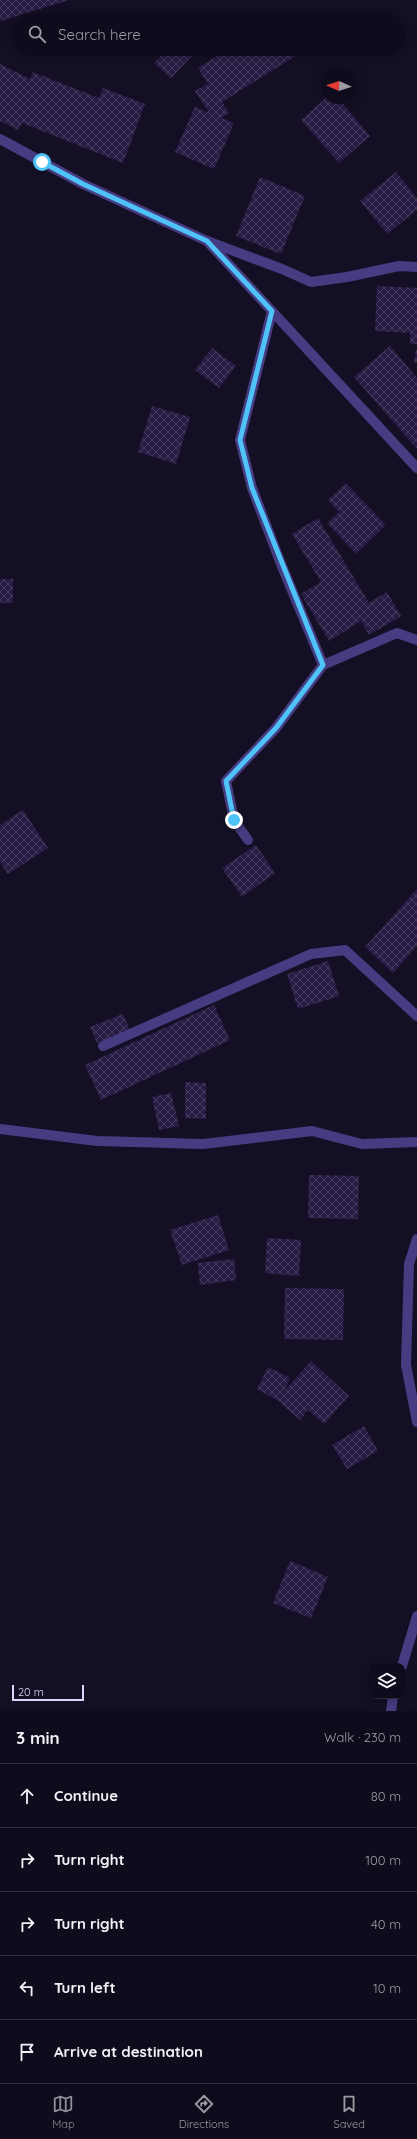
<!DOCTYPE html>
<html lang="en">
<head>
<meta charset="utf-8">
<style>
  body { margin:0; font-family:Quicksand,sans-serif; background:#191425; color:#f1f3f6 }
  .controls { position:absolute; right:12px; bottom:12px; display:grid; overflow:hidden; border-radius:8px; box-shadow:0 2px 10px #0003 }
  .controls button { width:36px; height:36px; display:grid; place-items:center; padding:0; border:0; border-bottom:1px solid #302b3b; background:#100b1c; color:#f1f3f6; font:20px sans-serif }
  .compass { position:absolute; left:321px; top:68px; width:36px; height:36px; border-radius:50%; background:#100b1c; box-shadow:0 2px 10px #0003; rotate:273deg }
  .scale { position:absolute; left:12px; bottom:10px; width:72px; box-sizing:border-box; padding-left:4px; border:2px solid #ddd4fe; border-top:0; font-size:11px; line-height:14px; white-space:nowrap; color:#ddd4fe; -webkit-text-stroke:3px #150f25; paint-order:stroke }
  .stop { position:absolute; width:12px; height:12px; margin:-9px; border:3px solid #4fc3f7; border-radius:50%; background:#fff }
  .stop.end { background:#4fc3f7; border-color:#fff; box-shadow:0 1px 4px #0008 }
  .list { margin:0; padding:0; list-style:none }
  h2 { display:flex; justify-content:space-between; align-items:center; height:52px; margin:0; padding:0 16px; font-size:17px }
  h2 small { font-size:13px; font-weight:400; color:#9c9ba3 }
  .list li { display:grid; grid-template-columns:26px 1fr auto; gap:12px; align-items:center; box-sizing:border-box; height:64px; padding:0 16px; border-top:1px solid #302b3b }
  .list b { display:block; font-size:15px; white-space:nowrap }
  .list em { font-size:13px; font-style:normal; color:#9c9ba3 }
  .icon { flex:none; width:22px; height:22px; fill:none; stroke:currentColor; stroke-width:2; stroke-linecap:round; stroke-linejoin:round }
  .map { position:relative; flex:none; width:417px; height:1711px; overflow:hidden }
  .search { position:absolute; background:#100b1c; box-shadow:0 2px 10px #0003; left:12px; right:12px; top:12px; height:44px; display:flex; align-items:center; gap:10px; box-sizing:border-box; padding:0 14px; border-radius:22px; color:#9c9ba3; font-size:15px }
  .sheet { height:372px; background:#100b1c }
  nav { display:flex; justify-content:space-around; align-items:center; box-sizing:border-box; height:56px; border-top:1px solid #302b3b; background:#100b1c; font-size:11px; color:#9c9ba3 }
  nav a { display:grid; justify-items:center; gap:2px }
  nav .on { color:#8c9099 }
  .map>svg:first-child { display:block }
  .building { fill:url(#building-cross-hatch) }
  .lines { fill:none; stroke-linecap:round; stroke-linejoin:round }
  .service { stroke:#463c82; stroke-width:10 }
  .minor { stroke:#463c82; stroke-width:10 }
  .route { stroke:#4fc3f7; stroke-width:5 }
</style>
</head>
<body>
<div class="map">
<svg width="417" height="1711" viewBox="0 0 417 1711">
  <defs>
    <pattern id="building-cross-hatch" width="8" height="8" patternUnits="userSpaceOnUse"><rect width="8" height="8" fill="#281c45"/><path d="M0 0l8 8M0 8l8-8" fill="none" stroke="#473c61"/></pattern>
  </defs>
  <rect width="100%" height="100%" fill="#150f25"/>
  <g class="building">
    <polygon points="0,0 69,0 0,21"/>
    <polygon points="168,49 189,49 194,54 171,78 154,63"/>
    <polygon points="229,49 300,49 302,52 222,102 229,113 221,118 234,123 214,169 175,152 195,107 209,113 195,91 208,84 198,68"/>
    <polygon points="0,64 30,79 33,72 99,98 103,88 145,104 123,163 22,123 18,130 0,121"/>
    <polygon points="326,98 338,98 370,136 339,163 301,120"/>
    <polygon points="396,172 417,198 417,210 387,234 360,201"/>
    <polygon points="260,177 305,196 281,254 236,236"/>
    <polygon points="377,286 417,288 417,344 410,344 410,333 375,331"/>
    <polygon points="390,346 417,378 417,449 354,377"/>
    <polygon points="212,348 236,366 219,388 195,370"/>
    <polygon points="416,350 417,350 417,363 414,363"/>
    <polygon points="152,406 190,417 176,464 138,452"/>
    <polygon points="346,483 386,525 356,554 327,523 339,512 328,500"/>
    <polygon points="318,518 369,603 387,592 401,616 369,635 361,621 329,641 301,594 321,582 292,534"/>
    <rect x="0" y="579" width="13" height="24"/>
    <polygon points="23,810 48,848 8,874 0,862 0,825"/>
    <polygon points="256,845 275,873 242,897 222,868"/>
    <polygon points="417,889 417,946 393,973 365,947"/>
    <polygon points="328,961 339,996 298,1009 287,974"/>
    <polygon points="214,1005 230,1040 101,1100 85,1065"/>
    <polygon points="123,1014 130,1030 97,1043 90,1027"/>
    <polygon points="185,1082 206,1083 206,1119 185,1118"/>
    <polygon points="171,1093 179,1126 159,1130 152,1097"/>
    <polygon points="309,1175 359,1176 358,1219 308,1218"/>
    <polygon points="218,1215 229,1250 182,1265 170,1230"/>
    <polygon points="267,1238 301,1240 299,1276 265,1273"/>
    <polygon points="234,1259 236,1280 200,1285 198,1263"/>
    <polygon points="285,1288 344,1289 343,1340 284,1339"/>
    <polygon points="311,1361 349,1396 324,1424 308,1410 300,1420 277,1400 257,1389 268,1367 290,1378 284,1391"/>
    <polygon points="364,1426 378,1451 347,1469 332,1445"/>
    <polygon points="290,1561 328,1577 311,1618 273,1603"/>
  </g>
  <g class="lines">
    <g class="service">
      <polyline points="103,1046 311,954 345,950 417,1016"/>
      <polyline points="0,1129 97,1141 203,1144 312,1131 362,1144 417,1142"/>
    </g>
    <g class="minor">
      <polyline points="0,139 83,184 207,241 282,269 311,282 347,277 399,266 417,267"/>
      <polyline points="208,242 417,468"/>
      <polyline points="272,311 240,440 252,488 281,564 323,665 397,633 417,640"/>
      <polyline points="248,840 234,820 226,781 276,728 323,665"/>
      <polyline points="417,1239 409,1264 406,1365 417,1422"/>
      <polyline points="402,1666 417,1616"/>
      <polyline points="391,1711 393,1696"/>
    </g>
  </g>
  <g class="lines">
    <polyline class="route" points="42,162 83,184 207,241 272,311 240,440 252,488 323,665 276,728 226,781 234,820"/>
  </g>
</svg>
<div class="controls">
<button><svg class="icon" aria-label="layers" viewBox="0 0 24 24"><path d="M12 4l9 5-9 5-9-5zM3 14l9 5 9-5"/></svg></button>
</div>
<svg class="compass" viewBox="-18 -18 36 36"><path d="M0-13l5 13h-10z" fill="#e53935"/><path d="M0 13l5-13h-10z" fill="#9c9ba3"/></svg>
<div class="scale">20 m</div>
<div class="stop" style="left:42px;top:162px"></div>
<div class="stop end" style="left:234px;top:820px"></div>
<div class="search"><svg class="icon" aria-label="search" viewBox="0 0 24 24"><circle cx="10" cy="10" r="6"/><path d="M15 15l6 6"/></svg>Search here</div>
</div>
<section class="sheet">
<h2>3 min<small>Walk · 230 m</small></h2>
<ul class="list">
<li><svg class="icon" aria-label="ahead" viewBox="0 0 24 24"><path d="M12 20V5M6 11l6-6 6 6"/></svg><div><b>Continue</b></div><em>80 m</em></li>
<li><svg class="icon" aria-label="right" viewBox="0 0 24 24"><path d="M7 20v-9h11M14 6l5 5-5 5"/></svg><div><b>Turn right</b></div><em>100 m</em></li>
<li><svg class="icon" aria-label="right" viewBox="0 0 24 24"><path d="M7 20v-9h11M14 6l5 5-5 5"/></svg><div><b>Turn right</b></div><em>40 m</em></li>
<li><svg class="icon" aria-label="left" viewBox="0 0 24 24"><path d="M17 20v-9H6M10 6l-5 5 5 5"/></svg><div><b>Turn left</b></div><em>10 m</em></li>
<li><svg class="icon" aria-label="arrive" viewBox="0 0 24 24"><path d="M6 21V4h12l-3 4 3 4H6"/></svg><div><b>Arrive at destination</b></div></li>
</ul>
</section>
<nav>
<a class="on"><svg class="icon" aria-label="map" viewBox="0 0 24 24"><path d="M3 6l6-2 6 2 6-2v14l-6 2-6-2-6 2zM9 4v14M15 6v14"/></svg>Map</a>
<a><svg class="icon" aria-label="directions" viewBox="0 0 24 24"><path d="M12 3l9 9-9 9-9-9zM9 14v-3h6M13 9l2 2-2 2"/></svg>Directions</a>
<a><svg class="icon" aria-label="saved" viewBox="0 0 24 24"><path d="M7 4h10v16l-5-4-5 4z"/></svg>Saved</a>
</nav>
</body>
</html>
